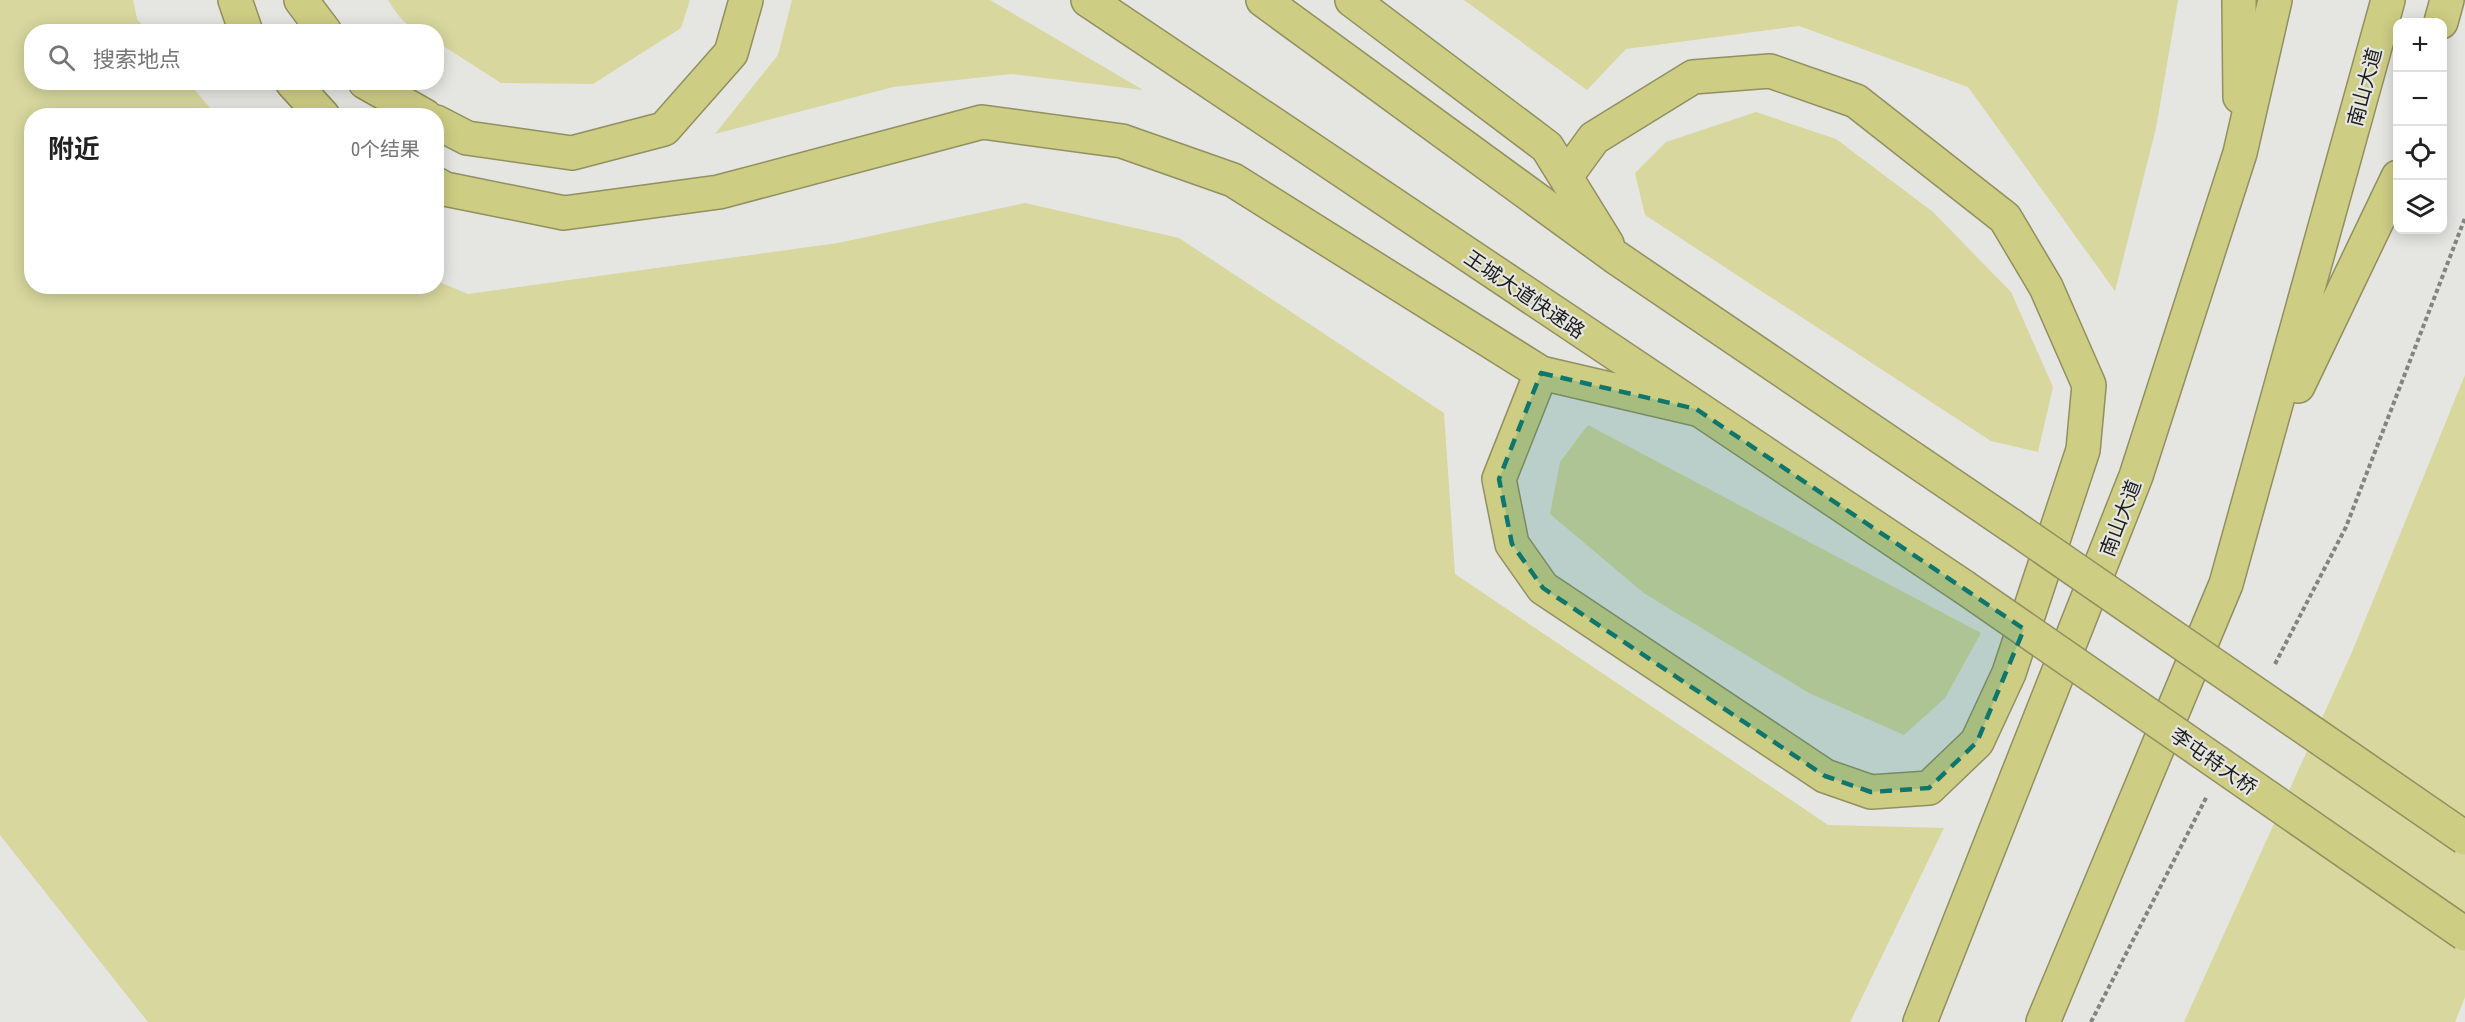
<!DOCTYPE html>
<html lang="zh">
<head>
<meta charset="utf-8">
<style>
  body { margin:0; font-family:"Archivo Narrow","Noto Sans SC",sans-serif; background:#f2f2f2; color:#222 }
  .controls { position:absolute; right:18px; top:18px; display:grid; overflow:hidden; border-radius:12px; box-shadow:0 3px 15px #0003 }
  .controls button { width:54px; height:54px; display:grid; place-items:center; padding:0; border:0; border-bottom:2px solid #e0e0e0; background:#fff; color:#222; font:30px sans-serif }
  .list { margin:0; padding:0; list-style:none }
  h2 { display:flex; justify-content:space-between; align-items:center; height:78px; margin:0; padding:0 24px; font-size:26px }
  h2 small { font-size:20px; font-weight:400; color:#767676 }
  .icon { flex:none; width:33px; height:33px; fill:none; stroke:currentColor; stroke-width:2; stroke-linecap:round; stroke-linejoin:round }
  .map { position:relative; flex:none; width:2465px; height:1022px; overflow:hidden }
  .search { position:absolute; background:#fff; box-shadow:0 3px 15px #0003; left:24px; top:24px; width:420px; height:66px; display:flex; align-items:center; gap:15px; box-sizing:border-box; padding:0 21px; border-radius:24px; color:#767676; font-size:22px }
  .panel { position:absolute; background:#fff; box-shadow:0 3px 15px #0003; left:24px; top:108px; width:420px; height:186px; border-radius:24px }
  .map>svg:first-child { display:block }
  .green { fill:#d7d79e }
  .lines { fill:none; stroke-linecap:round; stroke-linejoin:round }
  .highway-casing { stroke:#909060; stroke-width:36 }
  .path { stroke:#838481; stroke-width:4; stroke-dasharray:4.5 3; stroke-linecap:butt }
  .highway { stroke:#cecd84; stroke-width:33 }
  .highway-bridge-casing { stroke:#909060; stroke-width:36; stroke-linecap:butt }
  .highway-bridge { stroke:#cecd84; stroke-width:33 }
  .marked { fill:#0f766e; fill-opacity:0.2; stroke:#0f766e; stroke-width:4.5; stroke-dasharray:12 8; stroke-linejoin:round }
  .labels { text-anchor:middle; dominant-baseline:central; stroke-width:4.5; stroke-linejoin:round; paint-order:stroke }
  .street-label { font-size:20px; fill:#1d1e1c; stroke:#e5e5e2 }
</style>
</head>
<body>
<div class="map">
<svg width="2465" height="1022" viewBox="0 0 2465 1022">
  <rect width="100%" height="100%" fill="#e5e5e2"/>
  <g class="green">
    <polygon points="0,0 133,0 137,19 147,31 32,32 32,82 189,83 216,115 32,116 32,286 436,286 437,281 468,294 838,243 1025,203 1179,238 1444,413 1455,574 1828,825 1944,828 1850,1022 148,1022 0,835"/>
    <path d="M388 0H690L681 28 593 84 501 83 437 42 436 32C410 32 401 21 388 0Z"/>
    <polygon points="792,0 990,0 1143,90 1011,74 893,87 715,134 778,55"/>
    <polygon points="1464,0 2178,0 2156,128 2115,291 1968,87 1799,26 1626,49 1587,90"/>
    <polygon points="1756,112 1836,139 1933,212 2011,292 2053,387 2038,452 1991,441 1645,215 1635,173 1666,142"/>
    <polygon points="2465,375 2465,997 2455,1022 2184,1022 2352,652"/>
    <polygon points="1588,425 1981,633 1945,698 1904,735 1809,693 1645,594 1550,514 1560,462"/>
  </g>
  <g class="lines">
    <g class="highway-casing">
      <g id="highway">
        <polyline points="235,0 246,32"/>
        <polyline points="301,0 325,32"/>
        <polyline points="1088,0 1964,587"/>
        <polyline points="1263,0 1614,256 2012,526"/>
        <polyline points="1352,0 1547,147 1607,244"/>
        <polyline points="2239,0 2240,97"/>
        <polyline points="2441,22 2447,0"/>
        <polyline points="292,82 323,116"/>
        <polyline points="365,82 425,116"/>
        <polyline points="436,122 467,138 572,153 664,129 731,53 746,0"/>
        <polyline points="436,184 445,189 564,213 719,192 982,122 1122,141 1233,180 1541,373 1696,409"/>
        <polyline points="1541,373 1499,479 1512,544 1543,588 1825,776 1871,792 1929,788 1977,742 2009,673 2083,450 2089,385 2046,287 2005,218 1856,101 1770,71 1693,77 1594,138 1567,175"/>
        <polyline points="2298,386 2398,177"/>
        <polyline points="1920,1022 2136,476 2240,153 2275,0"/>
        <polyline points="2043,1022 2226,584 2388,0"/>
      </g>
    </g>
    <g class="path">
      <polyline points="2275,664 2346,527 2465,218"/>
      <polyline points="2091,1022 2207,796"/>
    </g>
    <use href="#highway" class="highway"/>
    <g class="highway-bridge-casing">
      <g id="highway-bridge">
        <polyline points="2012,526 2465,838"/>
        <polyline points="1964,587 2465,934"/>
      </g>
    </g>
    <use href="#highway-bridge" class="highway-bridge"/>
  </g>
  <path class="marked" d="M1541 373 1696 409 2024 629 1977 742 1929 788 1871 792 1825 776 1543 588 1512 544 1499 479Z"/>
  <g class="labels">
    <g class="street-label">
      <text transform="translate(2364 87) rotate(-75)">南山大道</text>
      <text transform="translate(1525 294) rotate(34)">王城大道快速路</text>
      <text transform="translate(2120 518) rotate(-69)">南山大道</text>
      <text transform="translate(2214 761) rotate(35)">李屯特大桥</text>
    </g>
  </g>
</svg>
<div class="controls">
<button>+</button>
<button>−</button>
<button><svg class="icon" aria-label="locate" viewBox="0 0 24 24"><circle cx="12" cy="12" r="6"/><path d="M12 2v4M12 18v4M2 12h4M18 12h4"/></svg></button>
<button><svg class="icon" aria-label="layers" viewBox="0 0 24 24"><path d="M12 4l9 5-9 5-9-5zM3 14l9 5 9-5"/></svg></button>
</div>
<div class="search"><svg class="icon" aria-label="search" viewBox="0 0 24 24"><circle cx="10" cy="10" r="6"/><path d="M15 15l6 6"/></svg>搜索地点</div>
<section class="panel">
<h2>附近<small>0个结果</small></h2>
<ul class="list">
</ul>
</section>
</div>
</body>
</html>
